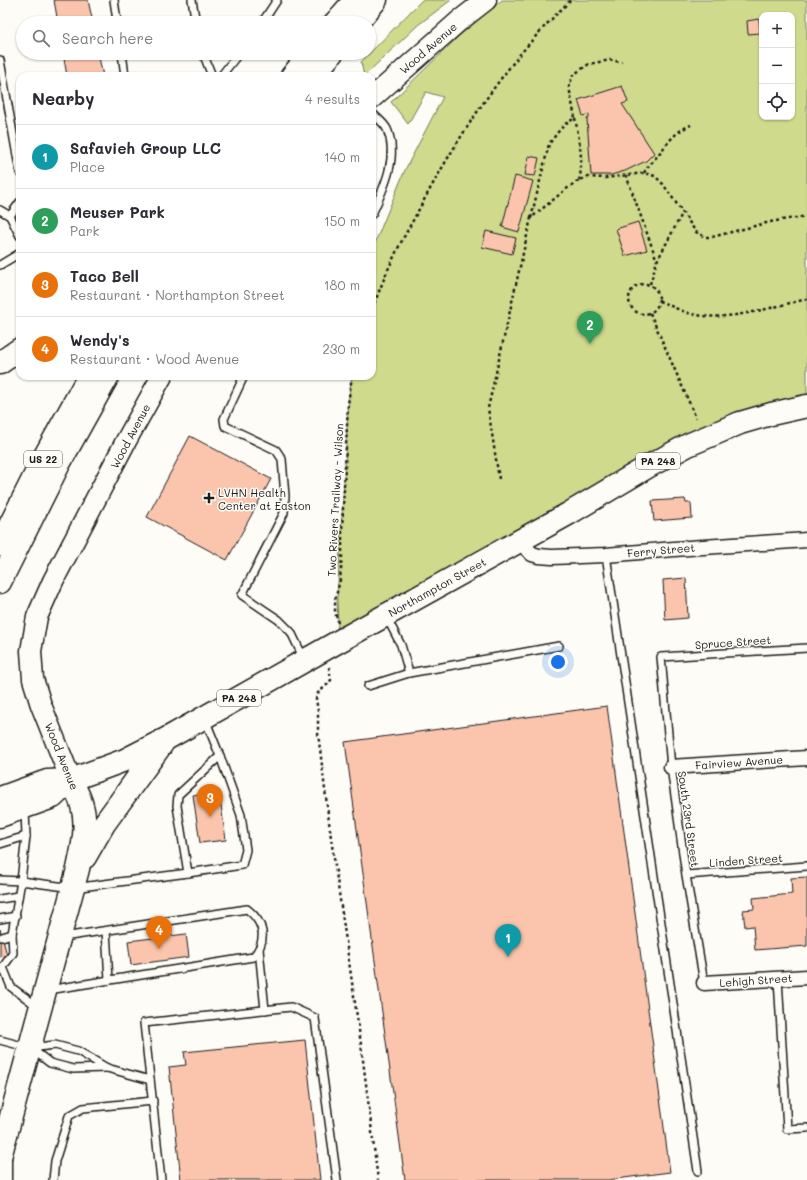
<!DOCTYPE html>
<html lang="en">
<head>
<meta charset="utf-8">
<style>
  body { margin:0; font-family:Mali,sans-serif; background:#f2f2f3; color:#2b2b33 }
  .controls { position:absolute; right:12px; top:12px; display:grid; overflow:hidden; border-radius:8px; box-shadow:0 1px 3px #0004 }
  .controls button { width:36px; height:36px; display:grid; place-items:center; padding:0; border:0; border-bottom:1px solid #e1e1e2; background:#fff; color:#2b2b33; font:20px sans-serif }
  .you { position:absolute; left:558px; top:662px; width:14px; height:14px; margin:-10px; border:3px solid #fff; border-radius:50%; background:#1a73e8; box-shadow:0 0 0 6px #1a73e833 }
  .badge { display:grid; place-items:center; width:26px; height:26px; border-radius:50%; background:#1c1c1c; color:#fff; font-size:13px; font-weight:700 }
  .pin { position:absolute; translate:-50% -33px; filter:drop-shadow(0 1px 2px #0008) }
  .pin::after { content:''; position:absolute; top:21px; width:14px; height:12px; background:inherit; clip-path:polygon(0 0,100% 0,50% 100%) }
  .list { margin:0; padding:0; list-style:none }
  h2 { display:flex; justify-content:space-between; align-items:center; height:52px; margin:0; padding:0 16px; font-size:17px }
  h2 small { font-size:13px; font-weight:400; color:#7c7c81 }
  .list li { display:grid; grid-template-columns:26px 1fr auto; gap:12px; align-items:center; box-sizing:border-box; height:64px; padding:0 16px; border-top:1px solid #e1e1e2 }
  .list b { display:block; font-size:15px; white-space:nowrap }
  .list p { margin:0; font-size:13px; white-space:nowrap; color:#7c7c81 }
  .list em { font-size:13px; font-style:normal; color:#7c7c81 }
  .icon { flex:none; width:22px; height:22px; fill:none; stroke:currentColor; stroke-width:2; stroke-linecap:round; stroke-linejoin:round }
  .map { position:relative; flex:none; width:807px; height:1180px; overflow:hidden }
  .search { position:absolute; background:#fff; box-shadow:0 1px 3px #0004; left:16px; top:16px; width:360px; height:44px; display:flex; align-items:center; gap:10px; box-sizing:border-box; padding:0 14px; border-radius:22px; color:#7c7c81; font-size:15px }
  .panel { position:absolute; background:#fff; box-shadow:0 1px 3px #0004; left:16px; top:72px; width:360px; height:308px; border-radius:12px }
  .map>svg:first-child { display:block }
  .green { fill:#cfda8d; stroke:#767b54; fill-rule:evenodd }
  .building { fill:#fbc5ad; stroke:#1c1c1c }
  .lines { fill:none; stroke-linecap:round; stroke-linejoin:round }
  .lane-casing { stroke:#1c1c1c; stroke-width:10 }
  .street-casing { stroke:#1c1c1c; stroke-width:17 }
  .secondary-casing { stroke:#1c1c1c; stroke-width:23 }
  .primary-casing { stroke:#1c1c1c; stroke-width:25 }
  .highway-casing { stroke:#1c1c1c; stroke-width:25 }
  .path { stroke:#1c1c1c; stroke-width:2.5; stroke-dasharray:3 3; stroke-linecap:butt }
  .lane { stroke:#fdfcf7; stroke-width:7 }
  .street { stroke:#fdfcf7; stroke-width:14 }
  .secondary { stroke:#fdfcf7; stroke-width:20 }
  .primary { stroke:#fdfcf7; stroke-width:22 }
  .highway { stroke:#fdfcf7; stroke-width:22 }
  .poi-dot { fill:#1c1c1c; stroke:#fdfcf7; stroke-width:1.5 }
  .labels { text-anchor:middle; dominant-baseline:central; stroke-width:3; stroke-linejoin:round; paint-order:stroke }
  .shield { fill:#fdfcf7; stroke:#605f5e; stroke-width:1 }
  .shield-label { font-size:10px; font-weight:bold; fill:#1c1c1c }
  .street-label { font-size:11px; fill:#1c1c1c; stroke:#fdfcf7 }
  .poi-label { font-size:11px; fill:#1c1c1c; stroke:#fdfcf7; text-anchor:start }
</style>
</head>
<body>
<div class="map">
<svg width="807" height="1180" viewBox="0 0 807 1180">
  <rect width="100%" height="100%" fill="#fdfcf7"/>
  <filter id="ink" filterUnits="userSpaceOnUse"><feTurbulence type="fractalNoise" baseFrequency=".025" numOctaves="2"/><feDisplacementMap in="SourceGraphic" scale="8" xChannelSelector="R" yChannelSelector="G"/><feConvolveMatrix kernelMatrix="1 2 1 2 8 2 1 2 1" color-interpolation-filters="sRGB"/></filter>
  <g filter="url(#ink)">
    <g class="green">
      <polygon points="422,0 451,0 418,25 364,76 361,62"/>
      <path d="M502 0H807V406L755 419 334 644 338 624 337 600 349 395 352 376H372V250L405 170 443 97 426 92 408 124 391 102 459 36ZM762 15H792V117H762Z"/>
    </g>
    <g class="building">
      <polygon points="54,0 88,0 93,23 58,23"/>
      <polygon points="759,19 760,33 748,34 747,21"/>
      <polygon points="63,53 98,53 103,76 67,76"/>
      <polygon points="622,86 628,102 622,104 654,153 646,161 625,171 611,175 591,175 587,119 589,118 589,114 583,116 578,100"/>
      <polygon points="529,156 539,158 535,176 525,175"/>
      <polygon points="515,176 533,181 519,232 502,227"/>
      <polygon points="638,222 647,250 625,256 616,229"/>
      <polygon points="486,231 516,238 512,254 482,247"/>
      <polygon points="190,436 271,479 227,560 147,517"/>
      <polygon points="685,499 686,503 691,503 692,518 654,521 652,501"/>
      <polygon points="686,578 688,618 665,620 663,580"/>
      <polygon points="607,706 670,1172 608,1180 405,1180 345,742"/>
      <polygon points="219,791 226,840 200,843 193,795"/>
      <polygon points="807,877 807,946 755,950 753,926 745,927 743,910 754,909 753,898 792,894 791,878"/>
      <polygon points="0,929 7,955 0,957"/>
      <polygon points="186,934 189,957 131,965 128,941"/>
      <polygon points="305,1040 320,1180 181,1180 169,1067 186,1065 184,1052"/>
    </g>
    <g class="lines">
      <g class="lane-casing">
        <g id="lane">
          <polyline points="114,0 117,21"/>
          <polyline points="192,0 196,23"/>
          <polyline points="262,23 277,0"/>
          <polyline points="122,53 125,76"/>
          <polyline points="203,53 212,76"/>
          <polyline points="0,60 20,173"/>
          <polyline points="221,76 239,53"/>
          <path d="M372 113C376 117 384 123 387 129 399 157 384 188 372 214"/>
          <polyline points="0,210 10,216 20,236"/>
          <polyline points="10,216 20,202"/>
          <polyline points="0,265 20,253"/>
          <polyline points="244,376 224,419 225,426 276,450 282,459 285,496 284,513 242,595 279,620 291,632 304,659"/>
          <polyline points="606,555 698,1171"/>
          <polyline points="387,618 401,645 409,673 559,646"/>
          <polyline points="368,686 409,673"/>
          <polyline points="0,844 26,836"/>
          <polyline points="188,873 242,865 246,850 241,815 220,756"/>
          <polyline points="686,875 807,866"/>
          <polyline points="0,880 21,881 26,836 25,810"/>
          <polyline points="0,899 18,896"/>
          <polyline points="0,919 16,916"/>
          <polyline points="106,931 109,980"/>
          <polyline points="2,937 12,934"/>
          <polyline points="259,949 265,1010"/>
          <polyline points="778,979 787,1129 807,1128"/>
          <polyline points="704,983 686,875 671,767 661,657 807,648"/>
          <path d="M48 990 253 957C268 940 264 922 247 909L63 937"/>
          <polyline points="37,1006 11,987 3,967 13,953 12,934 21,881 73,888 188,873 177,806 178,795 220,756 205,719"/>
          <polyline points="0,1040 30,1048 55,1045 78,1051 107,1068 150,1080"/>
          <polyline points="33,1050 50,1063 73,1069 107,1068"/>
          <polyline points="53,1180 55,1161 69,1116 83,1108 153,1101"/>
          <polyline points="161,1180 144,1023 291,1007 315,1018 337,1180"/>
        </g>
      </g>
      <g class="street-casing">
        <g id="street">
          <polyline points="521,541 527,549 532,554 539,556 552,557 606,555 674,549 807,540"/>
          <polyline points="671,767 807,758"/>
          <polyline points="704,983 807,977"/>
        </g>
      </g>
      <g class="secondary-casing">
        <g id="secondary">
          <polyline points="372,98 459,21 486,0"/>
          <polyline points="71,780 41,705 33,679 31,651 37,617 53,581 126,441 162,376"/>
        </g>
      </g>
      <g class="primary-casing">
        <g id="primary">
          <polyline points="0,798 47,781 71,780 125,760 166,739 334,644 568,514 649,466 688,445 740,423 771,414 807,406"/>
          <polyline points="0,816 53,797 71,780"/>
          <polyline points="85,857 104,824 162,744"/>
          <path d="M0 1157 78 869C82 850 88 826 82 806 80 797 75 789 71 780"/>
          <polyline points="0,1180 0,1155"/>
        </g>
      </g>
      <g class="highway-casing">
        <g id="highway">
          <polyline points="335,23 355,0"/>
          <polyline points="357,23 376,0"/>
          <polyline points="292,76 311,53"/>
          <polyline points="313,76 332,53"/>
          <polyline points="0,363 20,349"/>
          <polyline points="0,545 42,461 89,376"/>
          <polyline points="0,582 59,464 108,376"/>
          <polyline points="0,1156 0,1155"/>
        </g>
      </g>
      <g class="path">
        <path d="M575 118C579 139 584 160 579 181"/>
        <path d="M644 173C648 165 653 162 658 155 669 142 674 132 691 125"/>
        <polyline points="626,175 657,261"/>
        <polyline points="531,218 549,144 558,132 565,124 575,118 569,87 573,75 589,64 610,60 622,62"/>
        <circle cx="644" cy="299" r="15"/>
        <polyline points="650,284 657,261 683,212"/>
        <path d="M659 301C670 305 684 313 696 315 733 321 771 307 807 299"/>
        <path d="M372 309C379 292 385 275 393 259 400 243 409 228 417 213 458 136 507 60 571 0"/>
        <polyline points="650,313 696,418"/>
        <polyline points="499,479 488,408 531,218 565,190 576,182 587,177 605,178 644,173 655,176 663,184 696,232 705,237 712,237 770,222 807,216"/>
        <polyline points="338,623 335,612 335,600 340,580 342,559 342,530 348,404 352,376"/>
        <polyline points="329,667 331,680 328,684 317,694 316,699 318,711 318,733 331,838 361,1044 378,1180"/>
      </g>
      <use href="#lane" class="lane"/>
      <use href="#street" class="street"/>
      <use href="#secondary" class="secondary"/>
      <use href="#primary" class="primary"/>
      <use href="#highway" class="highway"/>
    </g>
  </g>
  <path class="poi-dot" d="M207 492h4v4h4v4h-4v4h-4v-4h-4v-4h4z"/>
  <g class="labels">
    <g class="shield">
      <rect x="24" y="451" width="38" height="16" rx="3"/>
      <rect x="636" y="453" width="44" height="16" rx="3"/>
      <rect x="217" y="690" width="44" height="16" rx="3"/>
    </g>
    <g class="shield-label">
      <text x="43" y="459">US 22</text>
      <text x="658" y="461">PA 248</text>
      <text x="239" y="698">PA 248</text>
    </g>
    <g class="street-label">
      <text transform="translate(428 48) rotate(-41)">Wood Avenue</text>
      <text transform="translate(130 436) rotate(-62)">Wood Avenue</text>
      <text transform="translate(335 500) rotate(-87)">Two Rivers Trailway - Wilson</text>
      <text transform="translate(661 550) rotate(-5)">Ferry Street</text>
      <text transform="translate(437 587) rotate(-29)">Northampton Street</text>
      <text transform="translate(733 642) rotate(-4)">Spruce Street</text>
      <text transform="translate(62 756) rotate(68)">Wood Avenue</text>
      <text transform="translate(739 762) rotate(-4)">Fairview Avenue</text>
      <text transform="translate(689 819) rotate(82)">South 23rd Street</text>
      <text transform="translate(746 860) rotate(-4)">Linden Street</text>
      <text transform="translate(756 980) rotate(-4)">Lehigh Street</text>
    </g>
    <g class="poi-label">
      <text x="218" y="492">LVHN Health<tspan x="218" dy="13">Center at Easton</tspan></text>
    </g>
  </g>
</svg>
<div class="controls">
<button>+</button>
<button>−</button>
<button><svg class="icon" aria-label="locate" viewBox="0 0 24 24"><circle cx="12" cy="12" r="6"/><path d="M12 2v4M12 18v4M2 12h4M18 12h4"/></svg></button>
</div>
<div class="you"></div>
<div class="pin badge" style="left:508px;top:957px;background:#0f9aa8">1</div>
<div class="pin badge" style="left:590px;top:344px;background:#2e9e5b">2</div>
<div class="pin badge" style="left:210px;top:817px;background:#e8710a">3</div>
<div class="pin badge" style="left:159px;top:949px;background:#e8710a">4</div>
<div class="search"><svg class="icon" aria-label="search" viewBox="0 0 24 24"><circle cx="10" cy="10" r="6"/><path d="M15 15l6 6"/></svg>Search here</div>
<section class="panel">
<h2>Nearby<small>4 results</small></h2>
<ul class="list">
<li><span class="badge" style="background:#0f9aa8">1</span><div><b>Safavieh Group LLC</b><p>Place</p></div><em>140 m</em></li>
<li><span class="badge" style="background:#2e9e5b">2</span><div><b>Meuser Park</b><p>Park</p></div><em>150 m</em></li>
<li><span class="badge" style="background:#e8710a">3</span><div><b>Taco Bell</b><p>Restaurant · Northampton Street</p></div><em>180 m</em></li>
<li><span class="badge" style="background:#e8710a">4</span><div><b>Wendy's</b><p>Restaurant · Wood Avenue</p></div><em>230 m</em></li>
</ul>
</section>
</div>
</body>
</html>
